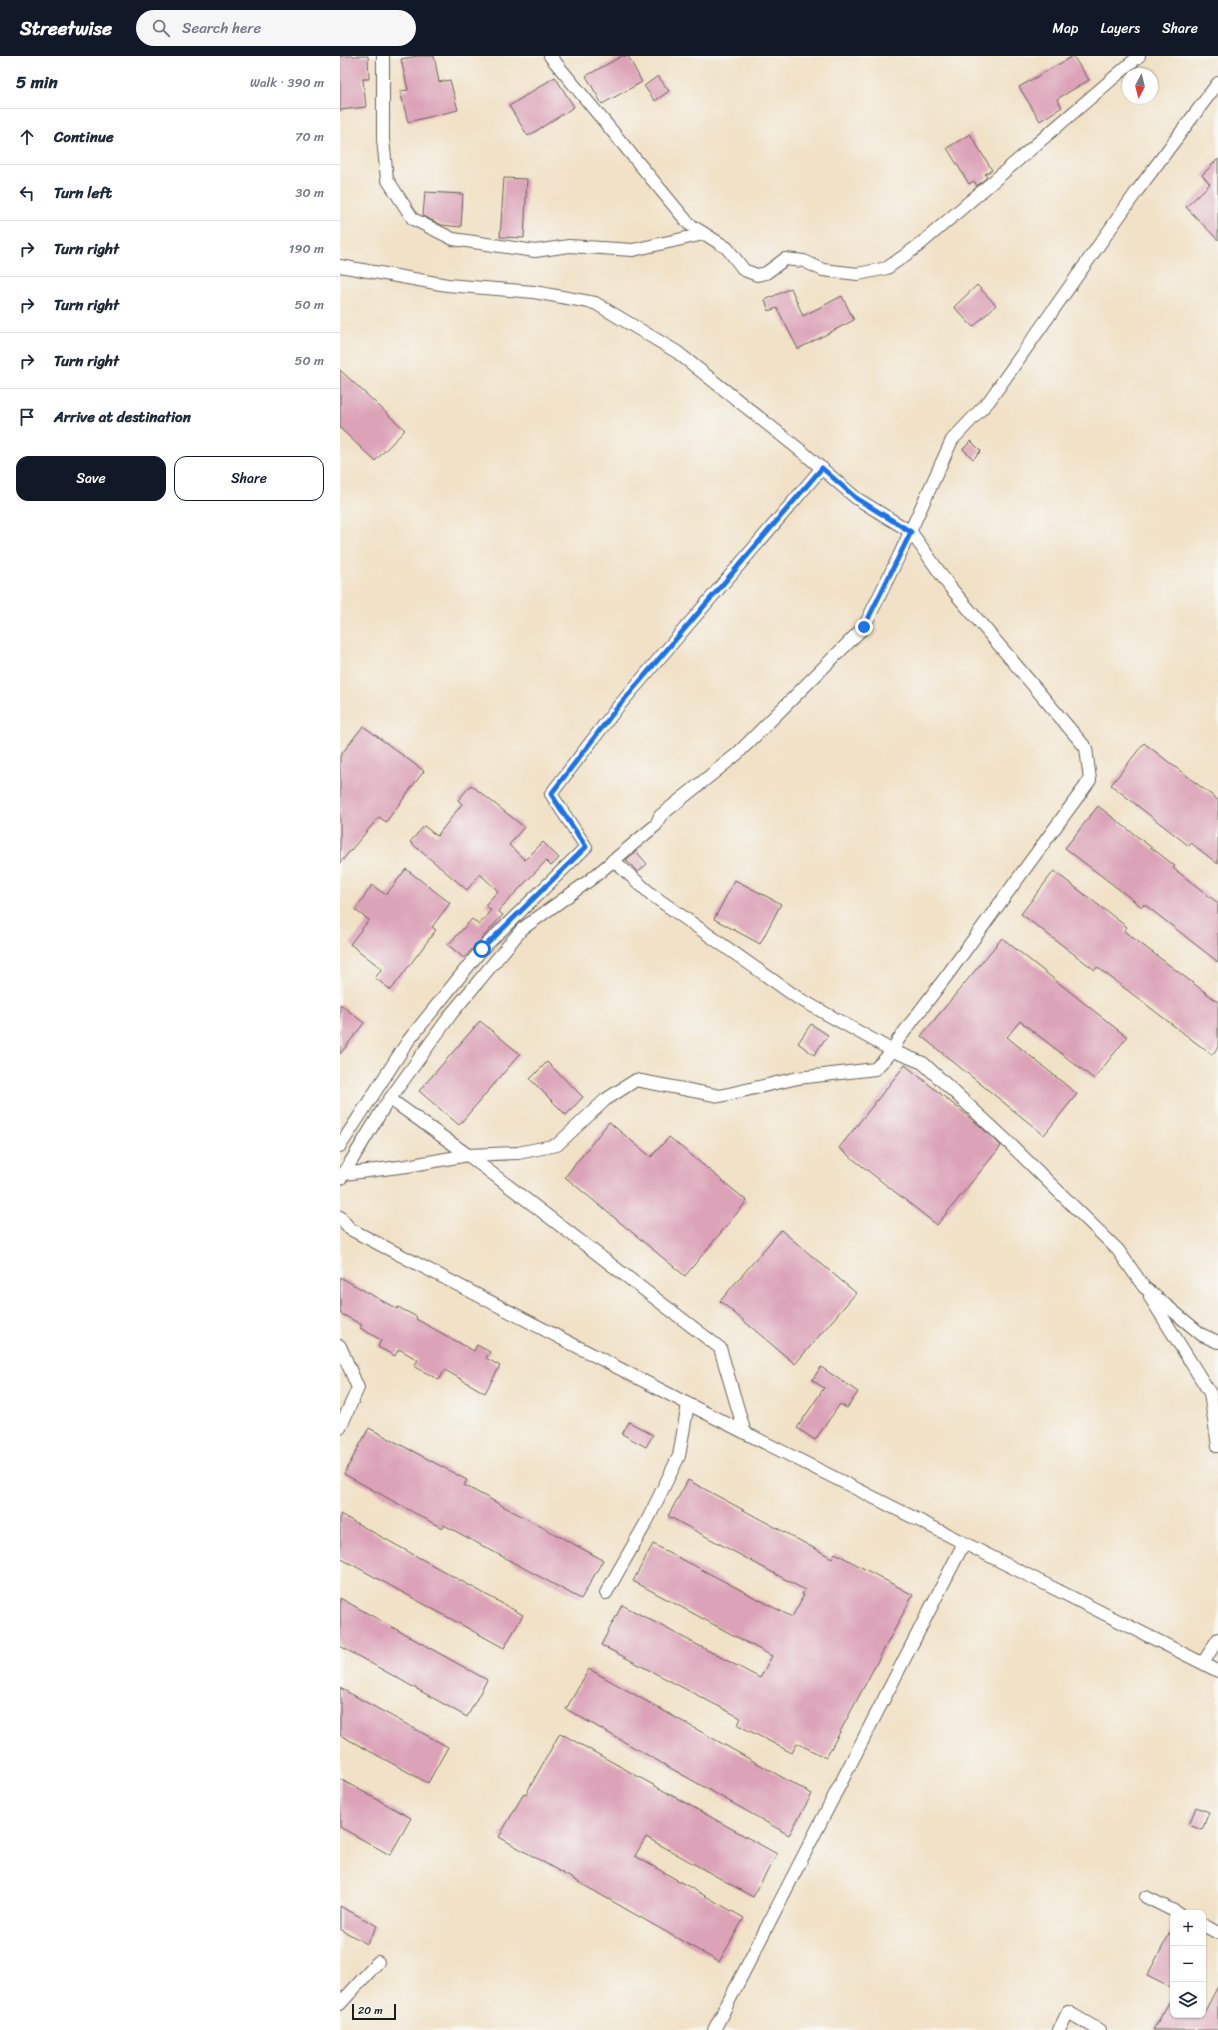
<!DOCTYPE html>
<html lang="en">
<head>
<meta charset="utf-8">
<style>
  body { margin:0; font-family:Sriracha,sans-serif; background:#f6f6f7; color:#1f2937 }
  .controls { position:absolute; right:12px; bottom:12px; display:grid; overflow:hidden; border-radius:8px; box-shadow:0 1px 3px #0004 }
  .controls button { width:36px; height:36px; display:grid; place-items:center; padding:0; border:0; border-bottom:1px solid #e0e1e3; background:#fff; color:#1f2937; font:20px sans-serif }
  .compass { position:absolute; left:782px; top:12px; width:36px; height:36px; border-radius:50%; background:#fff; box-shadow:0 1px 3px #0004; rotate:187deg }
  .scale { position:absolute; left:12px; bottom:10px; width:44px; box-sizing:border-box; padding-left:4px; border:2px solid #1c1c1c; border-top:0; font-size:11px; line-height:14px; white-space:nowrap; color:#1c1c1c; -webkit-text-stroke:3px #f6f6f2; paint-order:stroke }
  .stop { position:absolute; width:12px; height:12px; margin:-9px; border:3px solid #1a73e8; border-radius:50%; background:#fff }
  .stop.end { background:#1a73e8; border-color:#fff; box-shadow:0 1px 4px #0008 }
  .list { margin:0; padding:0; list-style:none }
  h2 { display:flex; justify-content:space-between; align-items:center; height:52px; margin:0; padding:0 16px; font-size:17px }
  h2 small { font-size:13px; font-weight:400; color:#747a83 }
  .list li { display:grid; grid-template-columns:26px 1fr auto; gap:12px; align-items:center; box-sizing:border-box; height:56px; padding:0 16px; border-top:1px solid #e0e1e3 }
  .list b { display:block; font-size:15px; white-space:nowrap }
  .list em { font-size:13px; font-style:normal; color:#747a83 }
  .actions { display:flex; gap:8px; padding:12px 16px }
  .actions a { flex:1; padding:9px 0; border:1px solid #111827; border-radius:12px; text-align:center; font-size:14px; color:#111827 }
  .actions .main { background:#111827; color:#fff }
  .icon { flex:none; width:22px; height:22px; fill:none; stroke:currentColor; stroke-width:2; stroke-linecap:round; stroke-linejoin:round }
  .map { position:relative; flex:none; width:878px; height:1974px; overflow:hidden }
  header { display:flex; align-items:center; gap:24px; box-sizing:border-box; height:56px; padding:0 20px; background:#111827; color:#fff }
  header strong { font-size:19px }
  nav { display:flex; gap:22px; margin-inline-start:auto; font-size:14px }
  .search { width:280px; height:36px; background:#f6f6f7; display:flex; align-items:center; gap:10px; box-sizing:border-box; padding:0 14px; border-radius:22px; color:#747a83; font-size:15px }
  main { display:flex }
  aside { flex:1; background:#fff }
  .map>svg:first-child { display:block }
  .building { fill:#dca3b8 }
  .lines { fill:none; stroke-linecap:round; stroke-linejoin:round }
  .minor-casing { stroke:#676158; stroke-width:14 }
  .minor { stroke:#fff; stroke-width:12 }
  .route { stroke:#1a73e8; stroke-width:5 }
</style>
</head>
<body>
<header>
<strong>Streetwise</strong>
<div class="search"><svg class="icon" aria-label="search" viewBox="0 0 24 24"><circle cx="10" cy="10" r="6"/><path d="M15 15l6 6"/></svg>Search here</div>
<nav><a>Map</a><a>Layers</a><a>Share</a></nav>
</header>
<main>
<aside>
<h2>5 min<small>Walk · 390 m</small></h2>
<ul class="list">
<li><svg class="icon" aria-label="ahead" viewBox="0 0 24 24"><path d="M12 20V5M6 11l6-6 6 6"/></svg><div><b>Continue</b></div><em>70 m</em></li>
<li><svg class="icon" aria-label="left" viewBox="0 0 24 24"><path d="M17 20v-9H6M10 6l-5 5 5 5"/></svg><div><b>Turn left</b></div><em>30 m</em></li>
<li><svg class="icon" aria-label="right" viewBox="0 0 24 24"><path d="M7 20v-9h11M14 6l5 5-5 5"/></svg><div><b>Turn right</b></div><em>190 m</em></li>
<li><svg class="icon" aria-label="right" viewBox="0 0 24 24"><path d="M7 20v-9h11M14 6l5 5-5 5"/></svg><div><b>Turn right</b></div><em>50 m</em></li>
<li><svg class="icon" aria-label="right" viewBox="0 0 24 24"><path d="M7 20v-9h11M14 6l5 5-5 5"/></svg><div><b>Turn right</b></div><em>50 m</em></li>
<li><svg class="icon" aria-label="arrive" viewBox="0 0 24 24"><path d="M6 21V4h12l-3 4 3 4H6"/></svg><div><b>Arrive at destination</b></div></li>
</ul>
<div class="actions"><a class="main">Save</a><a>Share</a></div>
</aside>
<div class="map">
<svg width="878" height="1974" viewBox="0 0 878 1974">
  <rect width="100%" height="100%" fill="#f6f6f2"/>
  <filter id="ink" filterUnits="userSpaceOnUse"><feTurbulence type="fractalNoise" baseFrequency=".025" numOctaves="2"/><feDisplacementMap in="SourceGraphic" scale="8" xChannelSelector="R" yChannelSelector="G"/><feConvolveMatrix kernelMatrix="1 2 1 2 8 2 1 2 1" color-interpolation-filters="sRGB"/></filter>
  <filter id="wash" filterUnits="userSpaceOnUse"><feTurbulence type="fractalNoise" baseFrequency=".012" numOctaves="4" result="noise"/><feDisplacementMap in="SourceGraphic" scale="16" xChannelSelector="R" yChannelSelector="G"/><feGaussianBlur stdDeviation="0.9" result="paint"/><feColorMatrix in="noise" values="0 0 0 0 0 0 0 0 0 0 0 0 0 0 0 0 0 1.4 0 .05"/><feComposite in="paint" operator="in"/></filter>
  <g filter="url(#wash)">
    <rect width="100%" height="100%" fill="#f1e1c6"/>
    <g id="blocks">
      <g class="building">
        <polygon points="0,0 28,0 29,23 23,23 26,51 0,54"/>
        <polygon points="77,0 94,0 99,26 110,24 118,54 68,66 60,35 68,34 61,3"/>
        <polygon points="282,0 288,0 302,26 262,48 246,20"/>
        <polygon points="733,0 749,24 717,43 722,51 700,65 679,31"/>
        <polygon points="318,20 329,35 315,45 304,30"/>
        <polygon points="215,21 234,51 188,80 169,50"/>
        <polygon points="630,78 652,114 645,118 647,121 637,130 634,125 629,128 607,92"/>
        <polygon points="878,103 878,184 846,151 870,128 862,119"/>
        <polygon points="164,122 187,123 184,182 160,181"/>
        <polygon points="85,136 123,138 121,171 102,169 83,160"/>
        <polygon points="637,229 656,249 633,271 614,251"/>
        <polygon points="451,232 463,260 502,240 514,264 458,293 437,252 429,255 425,244"/>
        <polygon points="0,314 65,374 35,405 0,372"/>
        <polygon points="631,385 641,395 633,403 623,393"/>
        <polygon points="23,670 84,715 46,766 39,761 0,807 0,700"/>
        <polygon points="804,687 878,744 878,808 851,787 849,790 771,729"/>
        <polygon points="131,729 184,771 169,789 185,804 203,786 219,802 211,810 206,805 158,855 163,859 124,902 108,889 132,863 139,869 151,854 145,849 158,835 140,818 127,834 70,786 84,770 97,780 122,748 118,744"/>
        <polygon points="758,750 835,810 833,812 878,847 878,906 804,848 802,851 725,792"/>
        <polygon points="296,795 307,808 298,816 286,804"/>
        <polygon points="66,813 110,847 92,871 96,874 51,934 35,922 42,913 10,888 29,864 15,854 32,829 46,839"/>
        <polygon points="714,815 787,871 784,875 878,946 878,991 872,999 757,911 755,914 681,858"/>
        <polygon points="395,824 441,848 420,888 374,863"/>
        <polygon points="662,882 787,981 754,1023 680,965 667,981 737,1038 704,1079 581,980"/>
        <polygon points="0,948 24,967 0,998"/>
        <polygon points="140,965 180,998 119,1069 79,1035"/>
        <polygon points="471,968 488,979 474,999 458,987"/>
        <polygon points="207,1006 243,1041 226,1059 190,1023"/>
        <polygon points="565,1009 639,1069 661,1090 597,1169 499,1092"/>
        <polygon points="269,1066 311,1101 329,1081 407,1145 345,1220 225,1121"/>
        <polygon points="441,1174 516,1237 455,1308 380,1245"/>
        <polygon points="0,1221 57,1253 58,1251 77,1261 76,1263 134,1295 137,1289 150,1296 146,1302 160,1310 145,1337 105,1314 99,1324 74,1310 78,1304 59,1293 55,1300 38,1291 41,1284 20,1272 22,1269 0,1257"/>
        <polygon points="481,1311 518,1336 507,1352 500,1348 475,1384 457,1372 484,1332 472,1324"/>
        <polygon points="289,1366 313,1379 306,1391 282,1378"/>
        <polygon points="29,1372 127,1424 124,1429 263,1504 241,1543 104,1469 102,1472 4,1418"/>
        <polygon points="348,1424 492,1502 495,1497 573,1539 486,1702 457,1687 452,1697 398,1669 401,1662 261,1589 282,1549 420,1622 432,1600 293,1525 313,1488 452,1561 464,1539 462,1538 465,1534 328,1460"/>
        <polygon points="0,1458 183,1559 164,1592 0,1502"/>
        <polygon points="0,1542 147,1624 127,1661 0,1590"/>
        <polygon points="249,1613 472,1738 449,1779 226,1653"/>
        <polygon points="0,1632 108,1691 88,1727 0,1679"/>
        <polygon points="220,1677 437,1798 413,1841 306,1781 295,1800 404,1862 379,1906 159,1781 184,1737 186,1738"/>
        <polygon points="0,1723 71,1762 50,1799 0,1771"/>
        <polygon points="856,1751 869,1756 862,1774 849,1769"/>
        <polygon points="0,1850 37,1870 27,1888 0,1873"/>
        <polygon points="833,1871 833,1933 807,1920"/>
        <polygon points="878,1930 878,1974 813,1974 833,1940 833,1959 863,1959"/>
      </g>
    </g>
  </g>
  <g filter="url(#ink)">
    <use href="#blocks" fill-opacity="0" stroke="#676158" stroke-width="1"/>
    <g class="lines">
      <g class="minor-casing">
        <g id="minor">
          <polyline points="43,0 43,83 47,123 73,163 113,183 195,195 229,190 293,194 364,178"/>
          <polyline points="210,0 349,168 387,192 404,214 417,219 426,217 445,203 464,205 483,214 518,218 547,212 578,190 799,0"/>
          <polyline points="0,210 107,229 194,236 255,247 337,296 465,398 516,442 571,476 610,531 746,692 750,724 608,918 558,984 553,995 535,1013 458,1022 380,1040 296,1024 265,1044 217,1089 178,1097 128,1099 67,1110 4,1118"/>
          <polyline points="273,804 312,839 458,942 553,995 583,1007 668,1086 778,1194 804,1231 862,1279 878,1286"/>
          <polyline points="50,1043 128,1099 380,1292 405,1377"/>
          <polyline points="0,1090 68,985 142,893 246,791 211,738 277,652 482,412"/>
          <polyline points="1,1122 44,1051 112,957 182,873 250,824 316,769 320,760 397,698 524,571 559,500 612,384 649,345 797,135 878,27"/>
          <polyline points="0,1161 10,1173 348,1348 878,1615"/>
          <polyline points="810,1241 870,1337 878,1390"/>
          <polyline points="0,1290 18,1332 0,1372"/>
          <polyline points="266,1537 307,1465 339,1400 348,1348"/>
          <polyline points="863,1607 878,1583"/>
          <polyline points="806,1841 838,1857"/>
          <polyline points="863,1869 878,1877"/>
          <polyline points="0,1948 38,1906"/>
          <polyline points="374,1974 624,1487"/>
          <polyline points="719,1974 728,1956 759,1974"/>
        </g>
      </g>
      <use href="#minor" class="minor"/>
    </g>
  </g>
  <g class="lines" filter="url(#ink)">
    <polyline class="route" points="142,893 246,791 211,738 277,652 482,412 516,442 571,476 524,571"/>
  </g>
</svg>
<div class="controls">
<button>+</button>
<button>−</button>
<button><svg class="icon" aria-label="layers" viewBox="0 0 24 24"><path d="M12 4l9 5-9 5-9-5zM3 14l9 5 9-5"/></svg></button>
</div>
<svg class="compass" viewBox="-18 -18 36 36"><path d="M0-13l5 13h-10z" fill="#e53935"/><path d="M0 13l5-13h-10z" fill="#747a83"/></svg>
<div class="scale">20 m</div>
<div class="stop" style="left:142px;top:893px"></div>
<div class="stop end" style="left:524px;top:571px"></div>
</div>
</main>
</body>
</html>
